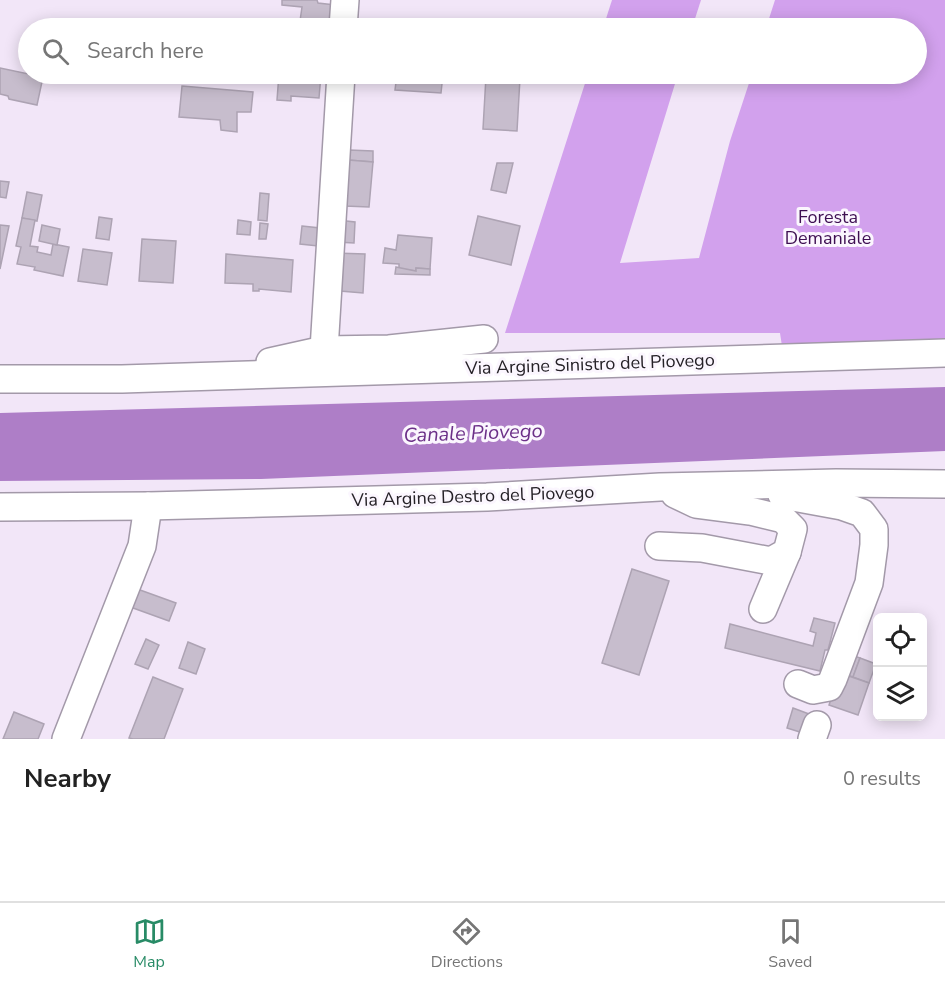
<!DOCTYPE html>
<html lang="en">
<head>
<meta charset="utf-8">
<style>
  body { margin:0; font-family:"Nunito Sans",sans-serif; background:#f2f2f2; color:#222 }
  .controls { position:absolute; right:18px; bottom:18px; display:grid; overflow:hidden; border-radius:9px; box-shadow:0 3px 15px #0003 }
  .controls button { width:54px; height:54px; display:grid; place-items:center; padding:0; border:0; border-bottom:2px solid #e0e0e0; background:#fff; color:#222; font:30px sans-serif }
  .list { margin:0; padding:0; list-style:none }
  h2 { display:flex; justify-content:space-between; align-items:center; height:78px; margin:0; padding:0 24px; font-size:26px }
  h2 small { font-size:20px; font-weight:400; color:#767676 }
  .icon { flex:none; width:33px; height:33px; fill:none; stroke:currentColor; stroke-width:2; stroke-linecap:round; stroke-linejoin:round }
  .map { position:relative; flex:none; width:945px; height:739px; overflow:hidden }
  .search { position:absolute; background:#fff; box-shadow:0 3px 15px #0003; left:18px; right:18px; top:18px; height:66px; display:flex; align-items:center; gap:15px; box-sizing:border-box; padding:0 21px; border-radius:33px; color:#767676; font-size:22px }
  .sheet { height:162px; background:#fff }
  nav { display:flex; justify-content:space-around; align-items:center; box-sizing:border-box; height:84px; border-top:2px solid #e0e0e0; background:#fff; font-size:16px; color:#767676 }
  nav a { display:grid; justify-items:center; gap:3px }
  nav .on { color:#288b66 }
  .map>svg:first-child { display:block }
  .forest { fill:#d2a1ed }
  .water { fill:#ae7ec7 }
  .building { fill:#c7bdcd; stroke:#ada3b3; stroke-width:1.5 }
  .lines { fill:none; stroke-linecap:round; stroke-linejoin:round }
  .minor-casing { stroke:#a399a9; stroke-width:30 }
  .minor { stroke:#fff; stroke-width:27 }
  .labels { text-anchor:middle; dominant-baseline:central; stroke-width:6; stroke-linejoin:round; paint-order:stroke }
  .park-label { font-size:18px; fill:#3e0f52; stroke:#fbf6fe }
  .street-label { font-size:18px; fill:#252127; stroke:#fbf6fe }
  .water-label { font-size:20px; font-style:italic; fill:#6c3088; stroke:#fbf6fe }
</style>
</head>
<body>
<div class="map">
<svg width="945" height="739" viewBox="0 0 945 739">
  <rect width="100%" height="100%" fill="#f2e6f8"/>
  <g class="forest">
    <polygon points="612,0 701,0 692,28 603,28"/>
    <polygon points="775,0 945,0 945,353 784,359 780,333 505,333 588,74 678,74 620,263 699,258 730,141 752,74 916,74 916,28 766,28"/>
  </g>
  <polygon class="water" points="945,387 945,451 261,479 0,481 0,413"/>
  <g class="building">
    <polygon points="282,0 317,0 318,3 335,5 338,28 299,28 302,7 282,5"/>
    <polygon points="0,68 43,77 37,105 9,99 8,96 0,94"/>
    <polygon points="279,74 321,74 319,98 291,96 291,101 277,100"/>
    <polygon points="397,74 443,74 441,93 395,90"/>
    <polygon points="488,74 505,74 504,77 488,76"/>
    <polygon points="515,74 530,74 529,78 515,77"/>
    <polygon points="486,76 520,78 517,131 483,129"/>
    <polygon points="182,86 253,92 251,112 237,112 237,132 221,130 220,120 179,117"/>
    <polygon points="349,150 373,151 373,162 348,160"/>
    <polygon points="348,160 373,162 369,207 345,206"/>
    <polygon points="497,163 513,163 506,193 491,190"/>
    <polygon points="0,181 9,182 6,198 0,197"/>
    <polygon points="27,192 42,195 37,221 22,218"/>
    <polygon points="260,193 269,194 267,221 258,220"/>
    <polygon points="478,216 520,226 511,265 469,255"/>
    <polygon points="99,217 112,219 109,240 96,238"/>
    <polygon points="22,218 35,220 30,246 38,247 37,252 51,255 53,244 69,247 63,276 34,270 35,267 17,264 21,247 16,246"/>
    <polygon points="238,220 251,222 250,235 237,234"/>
    <polygon points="337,220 355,222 354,243 336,242"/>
    <polygon points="260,223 268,224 266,239 259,239"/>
    <polygon points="0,225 9,226 0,269"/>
    <polygon points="42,225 60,229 57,245 39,241"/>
    <polygon points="302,226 320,228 318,246 300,244"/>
    <polygon points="398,235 432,238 430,269 416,268 416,271 399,269 399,264 383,263 385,248 396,250"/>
    <polygon points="142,239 176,241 173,283 139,281"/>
    <polygon points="83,249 112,253 107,285 78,281"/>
    <polygon points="334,253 365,254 363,293 340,291"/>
    <polygon points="226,254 293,260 291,292 259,289 259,291 253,291 253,284 225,283"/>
    <polygon points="396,267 416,271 416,268 430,269 430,275 395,274"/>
    <polygon points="632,569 669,581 639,675 602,663"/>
    <polygon points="129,586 176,603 169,621 122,604"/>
    <polygon points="814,618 835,623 828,650 825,650 820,671 725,648 730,624 813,646 816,633 810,631"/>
    <polygon points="146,639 159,645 148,669 135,664"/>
    <polygon points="188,642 205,649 196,674 179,668"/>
    <polygon points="845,653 860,658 853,677 838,672"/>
    <polygon points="860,658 876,664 869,683 853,677"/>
    <polygon points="840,673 869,683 858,715 829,705"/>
    <polygon points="153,677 183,689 164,739 133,739 129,738"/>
    <polygon points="793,708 809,714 803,733 787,728"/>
    <polygon points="14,712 44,724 38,739 3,739"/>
  </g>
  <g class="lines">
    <g class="minor-casing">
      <g id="minor">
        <polyline points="343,28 345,0"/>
        <polyline points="324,350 389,349 484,339"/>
        <polyline points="270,362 324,350 341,74"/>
        <polyline points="0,379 122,379 945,353"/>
        <polyline points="782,495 842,506 862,513 874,529 874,545 869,583 833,679 829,687 813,690 798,684"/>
        <polyline points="0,507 148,506 487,497 660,487 836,483 945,484"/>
        <polyline points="659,546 702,548 771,561 787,552 793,529 783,519 750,511 696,504 675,494"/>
        <polyline points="763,609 787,552"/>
        <polyline points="66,739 142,546 148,506"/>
        <polyline points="812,739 817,725"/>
      </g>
    </g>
    <use href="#minor" class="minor"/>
  </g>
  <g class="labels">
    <g class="park-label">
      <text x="828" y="217">Foresta<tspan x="828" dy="21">Demaniale</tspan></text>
    </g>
    <g class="street-label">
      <text transform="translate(590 364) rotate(-2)">Via Argine Sinistro del Piovego</text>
      <text transform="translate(473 496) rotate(-2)">Via Argine Destro del Piovego</text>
    </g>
    <g class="water-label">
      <text transform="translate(473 433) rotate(-2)">Canale Piovego</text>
    </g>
  </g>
</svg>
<div class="controls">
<button><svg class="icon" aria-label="locate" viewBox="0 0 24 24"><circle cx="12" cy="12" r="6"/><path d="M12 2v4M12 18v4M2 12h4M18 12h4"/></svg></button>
<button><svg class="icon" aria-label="layers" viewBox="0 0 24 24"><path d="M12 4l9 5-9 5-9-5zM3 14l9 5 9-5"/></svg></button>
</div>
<div class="search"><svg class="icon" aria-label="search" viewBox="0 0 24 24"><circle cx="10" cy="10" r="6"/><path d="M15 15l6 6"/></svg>Search here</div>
</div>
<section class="sheet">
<h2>Nearby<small>0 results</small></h2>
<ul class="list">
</ul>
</section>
<nav>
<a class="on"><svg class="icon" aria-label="map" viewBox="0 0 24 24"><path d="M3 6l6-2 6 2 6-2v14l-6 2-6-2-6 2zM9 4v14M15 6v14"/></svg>Map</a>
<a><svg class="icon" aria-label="directions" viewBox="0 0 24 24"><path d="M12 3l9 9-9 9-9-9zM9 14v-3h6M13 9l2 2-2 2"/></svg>Directions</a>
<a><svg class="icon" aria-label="saved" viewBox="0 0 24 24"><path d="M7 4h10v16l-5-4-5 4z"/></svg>Saved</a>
</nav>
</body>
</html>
